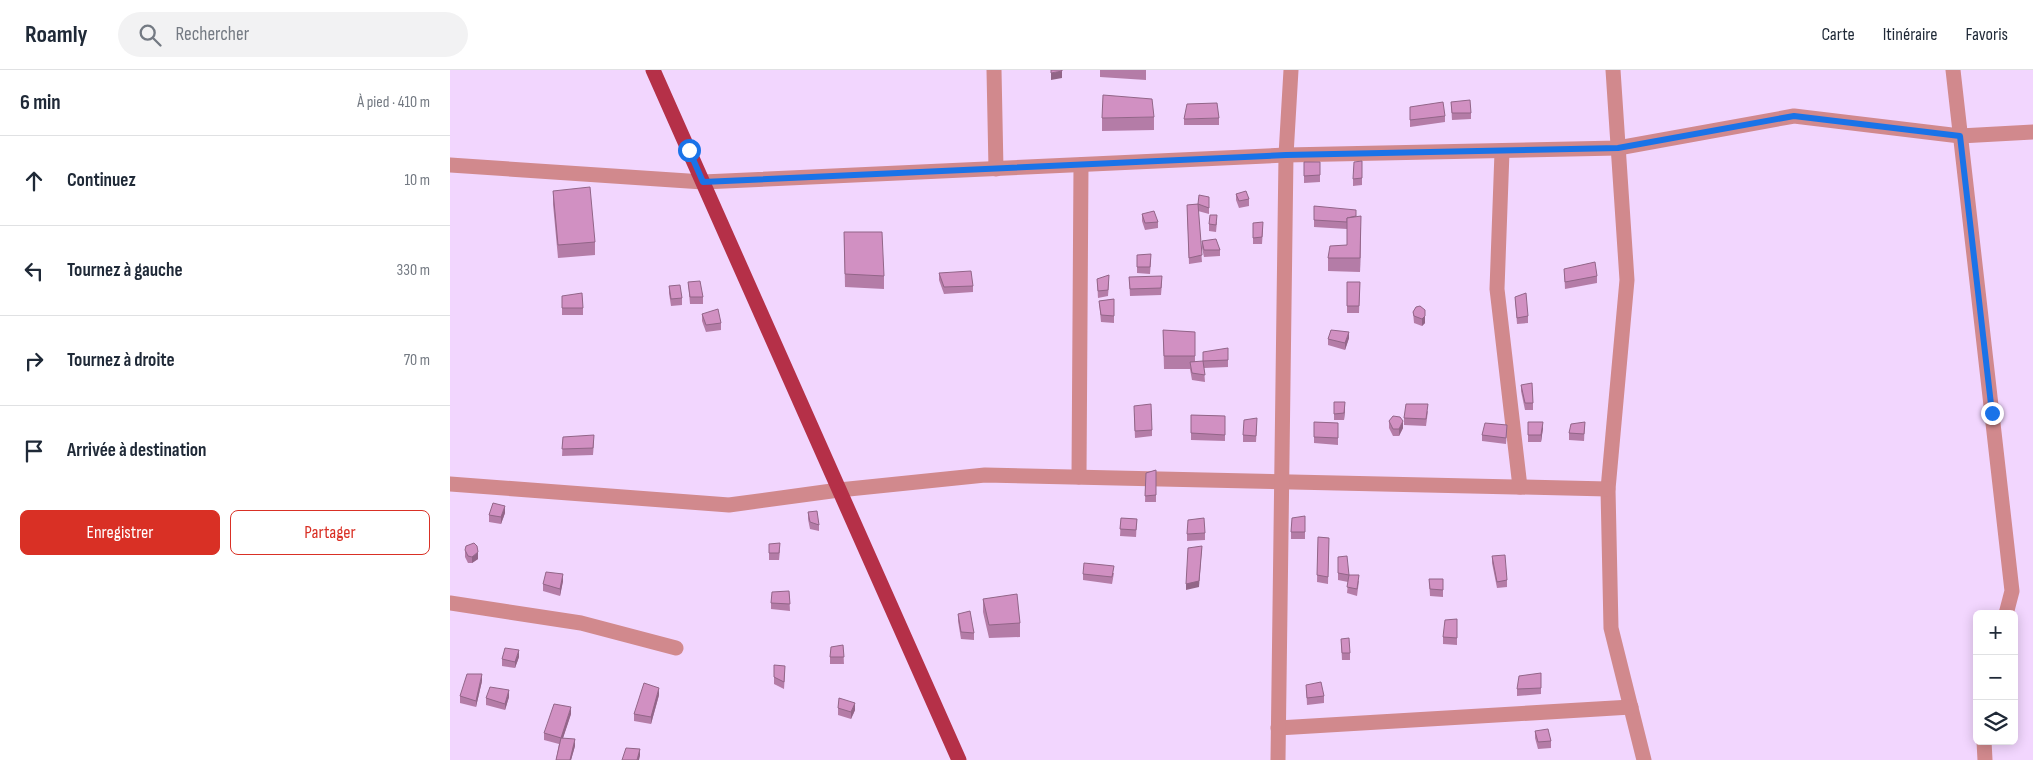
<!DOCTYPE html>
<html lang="fr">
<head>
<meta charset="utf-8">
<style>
  body { margin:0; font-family:"Sofia Sans Condensed",sans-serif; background:#f2f2f3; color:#1f2937 }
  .controls { position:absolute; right:15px; bottom:15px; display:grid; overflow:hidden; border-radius:8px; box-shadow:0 2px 12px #0003 }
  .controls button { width:45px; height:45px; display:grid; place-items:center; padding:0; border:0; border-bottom:1px solid #e0e1e3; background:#fff; color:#1f2937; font:25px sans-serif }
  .stop { position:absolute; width:15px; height:15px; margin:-11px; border:4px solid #1a73e8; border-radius:50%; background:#fff }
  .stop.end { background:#1a73e8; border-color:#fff; box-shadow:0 1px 5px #0008 }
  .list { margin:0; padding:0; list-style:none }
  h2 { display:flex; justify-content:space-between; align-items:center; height:65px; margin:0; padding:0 20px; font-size:21px }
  h2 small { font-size:16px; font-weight:400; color:#747a83 }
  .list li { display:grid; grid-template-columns:32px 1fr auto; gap:15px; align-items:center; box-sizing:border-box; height:90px; padding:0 20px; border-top:1px solid #e0e1e3 }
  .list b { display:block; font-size:19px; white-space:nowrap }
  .list em { font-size:16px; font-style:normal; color:#747a83 }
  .actions { display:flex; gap:10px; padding:15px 20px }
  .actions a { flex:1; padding:11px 0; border:1px solid #d93025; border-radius:8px; text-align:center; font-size:18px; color:#d93025 }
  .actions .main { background:#d93025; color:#fff }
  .icon { flex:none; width:28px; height:28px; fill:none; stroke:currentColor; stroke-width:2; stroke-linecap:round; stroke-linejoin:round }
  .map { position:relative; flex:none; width:1583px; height:690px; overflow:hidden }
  header { display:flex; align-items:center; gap:30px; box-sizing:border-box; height:70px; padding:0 25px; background:#fff; border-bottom:1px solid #e0e1e3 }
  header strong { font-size:24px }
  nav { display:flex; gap:28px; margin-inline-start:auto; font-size:18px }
  .search { width:350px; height:45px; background:#f2f2f3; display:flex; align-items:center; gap:12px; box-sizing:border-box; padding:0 18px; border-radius:28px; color:#747a83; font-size:19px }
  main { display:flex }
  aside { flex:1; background:#fff }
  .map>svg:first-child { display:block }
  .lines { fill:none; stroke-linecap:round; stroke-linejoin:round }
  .minor { stroke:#d1898d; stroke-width:15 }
  .major { stroke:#b53048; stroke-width:15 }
  .wall { fill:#b47ca7 }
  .shaded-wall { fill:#926588 }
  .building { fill:#d190c2; stroke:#926588 }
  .route { stroke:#1a73e8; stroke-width:6 }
</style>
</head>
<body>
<header>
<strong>Roamly</strong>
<div class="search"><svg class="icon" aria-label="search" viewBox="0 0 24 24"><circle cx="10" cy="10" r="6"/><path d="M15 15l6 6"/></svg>Rechercher</div>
<nav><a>Carte</a><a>Itinéraire</a><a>Favoris</a></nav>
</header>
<main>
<aside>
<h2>6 min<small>À pied · 410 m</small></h2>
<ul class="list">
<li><svg class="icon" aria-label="ahead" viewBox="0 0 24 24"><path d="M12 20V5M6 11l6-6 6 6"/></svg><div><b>Continuez</b></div><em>10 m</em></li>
<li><svg class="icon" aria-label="left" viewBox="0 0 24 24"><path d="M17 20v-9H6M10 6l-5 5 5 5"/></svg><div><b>Tournez à gauche</b></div><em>330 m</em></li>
<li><svg class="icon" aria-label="right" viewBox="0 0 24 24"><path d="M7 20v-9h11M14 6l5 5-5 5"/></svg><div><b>Tournez à droite</b></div><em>70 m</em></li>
<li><svg class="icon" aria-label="arrive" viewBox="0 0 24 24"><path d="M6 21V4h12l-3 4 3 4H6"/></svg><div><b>Arrivée à destination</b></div></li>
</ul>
<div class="actions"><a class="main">Enregistrer</a><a>Partager</a></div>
</aside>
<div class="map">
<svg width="1583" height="690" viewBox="0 0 1583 690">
  <rect width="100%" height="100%" fill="#f2d6fe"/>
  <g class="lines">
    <g class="minor">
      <polyline points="544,0 546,99"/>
      <polyline points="1163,0 1177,210 1158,419 1161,558 1194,690"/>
      <polyline points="1503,0 1562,521 1556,544"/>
      <polyline points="1052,82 1047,219 1070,417"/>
      <polyline points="0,95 253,112 836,85 1168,78 1344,46 1510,66 1583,62"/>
      <polyline points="629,407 631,95"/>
      <polyline points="0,414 279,435 389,420 535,405 1158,419"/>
      <polyline points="0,533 131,553 226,578"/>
      <polyline points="828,658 1181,637"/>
      <polyline points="1534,671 1535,690"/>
      <polyline points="828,690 836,85 841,0"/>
    </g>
    <polyline class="major" points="203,0 509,690"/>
  </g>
  <g class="wall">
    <polygon points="650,0 696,0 696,10 650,7"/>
    <polygon points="1001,32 1021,43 1021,49 1002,50"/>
    <polygon points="960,37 995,46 995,52 960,57"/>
    <polygon points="704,47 704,60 652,61 652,48"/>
    <polygon points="769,48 769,55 734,55 734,49"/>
    <polygon points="912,91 912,115 903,116 903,109"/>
    <polygon points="854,92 870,92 870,112 854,113"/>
    <polygon points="103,121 145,172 145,185 108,188 103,134"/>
    <polygon points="786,124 799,129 799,136 789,138 786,130"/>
    <polygon points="759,127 759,144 748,141 752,192 739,194 737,135 748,134"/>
    <polygon points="864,136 906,146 911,159 910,202 878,201 878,188 897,175 897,159 864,157"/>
    <polygon points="692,144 708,152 708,158 695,160 692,151"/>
    <polygon points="767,152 766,162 759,161 759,154"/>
    <polygon points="803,153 813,159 812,174 803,174"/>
    <polygon points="394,162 434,206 434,219 395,217"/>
    <polygon points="752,171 770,180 770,186 754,187 752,178"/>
    <polygon points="687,185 701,191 700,204 687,203"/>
    <polygon points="1114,199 1147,206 1147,213 1115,219"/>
    <polygon points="489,203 523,216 523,222 494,224 489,210"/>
    <polygon points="679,207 712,213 711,225 680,226"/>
    <polygon points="647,209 659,212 658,226 648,228"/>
    <polygon points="238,212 253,227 253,234 240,234"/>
    <polygon points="897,212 910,212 909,243 897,243"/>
    <polygon points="219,216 232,228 232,235 221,236 219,223"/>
    <polygon points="112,226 133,238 133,245 112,245"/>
    <polygon points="1065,227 1078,246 1078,253 1067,254"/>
    <polygon points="664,229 664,253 651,252 649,231"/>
    <polygon points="966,237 975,253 972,256 964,253 963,242"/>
    <polygon points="252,244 271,253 271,260 256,262 252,251"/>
    <polygon points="713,260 745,262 745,292 753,291 778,278 778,297 754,298 755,312 742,310 740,299 714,299"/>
    <polygon points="899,268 895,280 878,275 878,269"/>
    <polygon points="1071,315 1083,333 1083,340 1075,340 1071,321"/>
    <polygon points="884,332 895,339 894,350 884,350"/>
    <polygon points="978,341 976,356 954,355 954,348"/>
    <polygon points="684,343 702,360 702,366 685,368"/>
    <polygon points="741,345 775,346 775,371 741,370"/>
    <polygon points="939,351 953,358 949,366 943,366 939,358"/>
    <polygon points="864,352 888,353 888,375 864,373"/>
    <polygon points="1078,352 1093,358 1091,372 1078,372"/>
    <polygon points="1135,352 1134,371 1119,370 1119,363"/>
    <polygon points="807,354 806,372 793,372 793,365"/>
    <polygon points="1057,361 1056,374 1032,371 1032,365"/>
    <polygon points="113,367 144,372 143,385 112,386"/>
    <polygon points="706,400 706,432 695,432 696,403"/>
    <polygon points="358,442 369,455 369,461 360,459 358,449"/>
    <polygon points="55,443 51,454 39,452 39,445"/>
    <polygon points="855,446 855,469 841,469 841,462"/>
    <polygon points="671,448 687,449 686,467 670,466"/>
    <polygon points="755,463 755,470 737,471 737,464"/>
    <polygon points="868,467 879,468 878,514 867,512"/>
    <polygon points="319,474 330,480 329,490 319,490"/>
    <polygon points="15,480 28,489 22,493 18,493 15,487"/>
    <polygon points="1042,486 1057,510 1057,517 1047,518 1042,493"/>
    <polygon points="888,487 899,505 909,511 907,526 897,523 898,512 888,510"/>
    <polygon points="664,503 662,514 633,510 633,504"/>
    <polygon points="979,509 993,509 993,527 980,526"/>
    <polygon points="113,511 110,526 93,521 93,514"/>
    <polygon points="339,521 340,541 321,539 321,533"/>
    <polygon points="533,529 570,553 570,567 539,568 533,542"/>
    <polygon points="508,544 524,563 524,570 511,569 508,551"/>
    <polygon points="1007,549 1007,575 993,574 993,567"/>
    <polygon points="891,569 900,583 900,590 892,590"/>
    <polygon points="393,575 394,594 380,594 380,587"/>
    <polygon points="69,587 65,598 52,596 52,589"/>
    <polygon points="324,595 335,603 334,619 324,614"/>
    <polygon points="1091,603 1091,624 1067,626 1067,619"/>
    <polygon points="32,611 26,637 10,633 10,626"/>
    <polygon points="856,615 874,626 874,633 857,635"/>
    <polygon points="209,625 201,654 184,651 184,644"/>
    <polygon points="59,627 55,640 36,635 36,628"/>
    <polygon points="388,638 405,640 401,649 388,645"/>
    <polygon points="121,644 113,668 125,676 121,690 106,690 109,674 94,670 94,663"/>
    <polygon points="1085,661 1101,671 1101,678 1088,679 1085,668"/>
  </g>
  <g class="shaded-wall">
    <polygon points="612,1 612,8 601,10 601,3"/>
    <polygon points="911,146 911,159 910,202 910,188"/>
    <polygon points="975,246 975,253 972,256 972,249"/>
    <polygon points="899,262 899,268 895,280 895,273"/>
    <polygon points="895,332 895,339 894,350 894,343"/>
    <polygon points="953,351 953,358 949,366 949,359"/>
    <polygon points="1093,352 1093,358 1091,372 1091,365"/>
    <polygon points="55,436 55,443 51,454 51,447"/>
    <polygon points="752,476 749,517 736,520 736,514"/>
    <polygon points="28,482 28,489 22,493 22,487"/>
    <polygon points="113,504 113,511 110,526 110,519"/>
    <polygon points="69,580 69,587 65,598 65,592"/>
    <polygon points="32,604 32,611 26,637 26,631"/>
    <polygon points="209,618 209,625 201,654 201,647"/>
    <polygon points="59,620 59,627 55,640 55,634"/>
    <polygon points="405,633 405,640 401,649 401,642"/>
    <polygon points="121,637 121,644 111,674 111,668"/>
    <polygon points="125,669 125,676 121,690 120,690"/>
    <polygon points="190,679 190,686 189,690 187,690"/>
  </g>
  <g class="building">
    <polygon points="601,0 612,0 612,1 601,3"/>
    <polygon points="653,25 702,29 704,47 652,48"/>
    <polygon points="1020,30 1021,43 1002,43 1001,32"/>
    <polygon points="993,32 995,46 960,50 960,37"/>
    <polygon points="767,33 769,48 734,49 737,34"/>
    <polygon points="912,91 912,108 903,109 904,92"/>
    <polygon points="854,92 870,92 870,105 854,106"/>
    <polygon points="140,117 145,172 108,175 103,121"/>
    <polygon points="796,121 799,129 789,131 786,124"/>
    <polygon points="749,125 759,127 759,138 748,134 752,185 739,188 737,135 748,134"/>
    <polygon points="864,136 906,140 906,146 897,148 897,152 864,150"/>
    <polygon points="704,141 708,152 695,153 692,144"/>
    <polygon points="760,145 767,145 766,155 759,154"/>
    <polygon points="911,146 910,188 878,188 880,176 897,175 897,148"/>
    <polygon points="813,152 812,167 803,168 803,153"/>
    <polygon points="394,162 432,162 434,206 395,204"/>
    <polygon points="766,169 770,180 754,180 752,171"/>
    <polygon points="701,184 700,197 687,197 687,185"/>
    <polygon points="1145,192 1147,206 1115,212 1114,199"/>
    <polygon points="521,201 523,216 494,217 489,203"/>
    <polygon points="659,205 658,220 648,221 647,209"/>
    <polygon points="712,206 711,218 680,219 679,207"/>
    <polygon points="250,211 253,227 240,227 238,212"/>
    <polygon points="897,212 910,212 909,236 897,236"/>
    <polygon points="230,215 232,228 221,229 219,216"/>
    <polygon points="132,223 133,238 112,238 112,226"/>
    <polygon points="1076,223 1078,246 1067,248 1065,227"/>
    <polygon points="664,229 664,246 651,245 649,231"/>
    <polygon points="970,236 975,240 975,246 972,249 964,246 963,242 966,237"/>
    <polygon points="268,239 271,253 256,255 252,244"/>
    <polygon points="713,260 745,262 745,286 714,286"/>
    <polygon points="881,260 899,262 895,273 878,269"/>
    <polygon points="778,278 778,290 753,291 755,305 742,303 740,292 753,291 753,282"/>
    <polygon points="1082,313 1083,333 1075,333 1071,315"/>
    <polygon points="884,332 895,332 894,343 884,344"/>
    <polygon points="701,334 702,360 685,361 684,336"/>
    <polygon points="956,334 978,334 976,349 954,348"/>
    <polygon points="741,345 775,346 775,365 741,363"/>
    <polygon points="943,346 950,347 953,351 949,359 943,359 939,351"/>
    <polygon points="807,348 806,366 793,365 794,350"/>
    <polygon points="864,352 888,353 888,368 864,367"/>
    <polygon points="1078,352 1093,352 1091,365 1078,365"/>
    <polygon points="1135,352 1134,364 1119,363 1121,354"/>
    <polygon points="1035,353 1057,355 1056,368 1032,365"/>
    <polygon points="144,365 143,378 112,379 113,367"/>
    <polygon points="706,400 706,425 695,426 696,403"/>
    <polygon points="43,433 55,436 51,447 39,445"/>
    <polygon points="367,441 369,455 360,452 358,442"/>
    <polygon points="855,446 855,462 841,462 842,448"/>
    <polygon points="671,448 687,449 686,460 670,459"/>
    <polygon points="754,448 755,463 737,464 738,450"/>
    <polygon points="868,467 879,468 878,507 867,505"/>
    <polygon points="24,473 27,476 28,482 22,487 18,486 15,480 16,476"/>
    <polygon points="330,473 329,483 319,483 319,474"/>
    <polygon points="752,476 749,511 736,514 738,478"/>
    <polygon points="1055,485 1057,510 1047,512 1042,486"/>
    <polygon points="897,486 899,505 888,503 888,487"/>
    <polygon points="634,493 664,496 662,507 633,504"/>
    <polygon points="96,502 113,504 110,519 93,514"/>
    <polygon points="899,505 909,505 907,519 897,517"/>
    <polygon points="979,509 993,509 993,520 980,519"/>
    <polygon points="339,521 340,534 321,533 322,522"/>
    <polygon points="567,524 570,553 539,555 533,529"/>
    <polygon points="520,541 524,563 511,562 508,544"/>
    <polygon points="1007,549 1007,568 993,567 995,550"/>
    <polygon points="899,568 900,583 892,583 891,569"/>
    <polygon points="393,575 394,587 380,587 381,577"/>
    <polygon points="55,578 69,580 65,592 52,589"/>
    <polygon points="324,595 335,596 334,612 324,607"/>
    <polygon points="1091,603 1091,618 1067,619 1069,606"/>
    <polygon points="17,604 32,604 26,631 10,626"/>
    <polygon points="871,612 874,626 857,628 856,615"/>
    <polygon points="194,613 209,618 201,647 184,644"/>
    <polygon points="40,617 59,620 55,634 36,628"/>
    <polygon points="389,628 405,633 401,642 388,638"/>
    <polygon points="104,634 121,637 111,668 94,663"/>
    <polygon points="1098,659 1101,671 1088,672 1085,661"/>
    <polygon points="111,668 125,669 120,690 106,690"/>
    <polygon points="176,678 190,679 187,690 172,690"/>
  </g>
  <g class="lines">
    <polyline class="route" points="239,80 253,112 836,85 1168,78 1344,46 1510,66 1542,343"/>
  </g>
</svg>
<div class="controls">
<button>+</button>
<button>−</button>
<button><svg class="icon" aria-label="layers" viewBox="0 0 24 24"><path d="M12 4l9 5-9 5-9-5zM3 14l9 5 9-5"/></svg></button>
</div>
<div class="stop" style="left:239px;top:80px"></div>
<div class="stop end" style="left:1542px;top:343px"></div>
</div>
</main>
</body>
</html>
